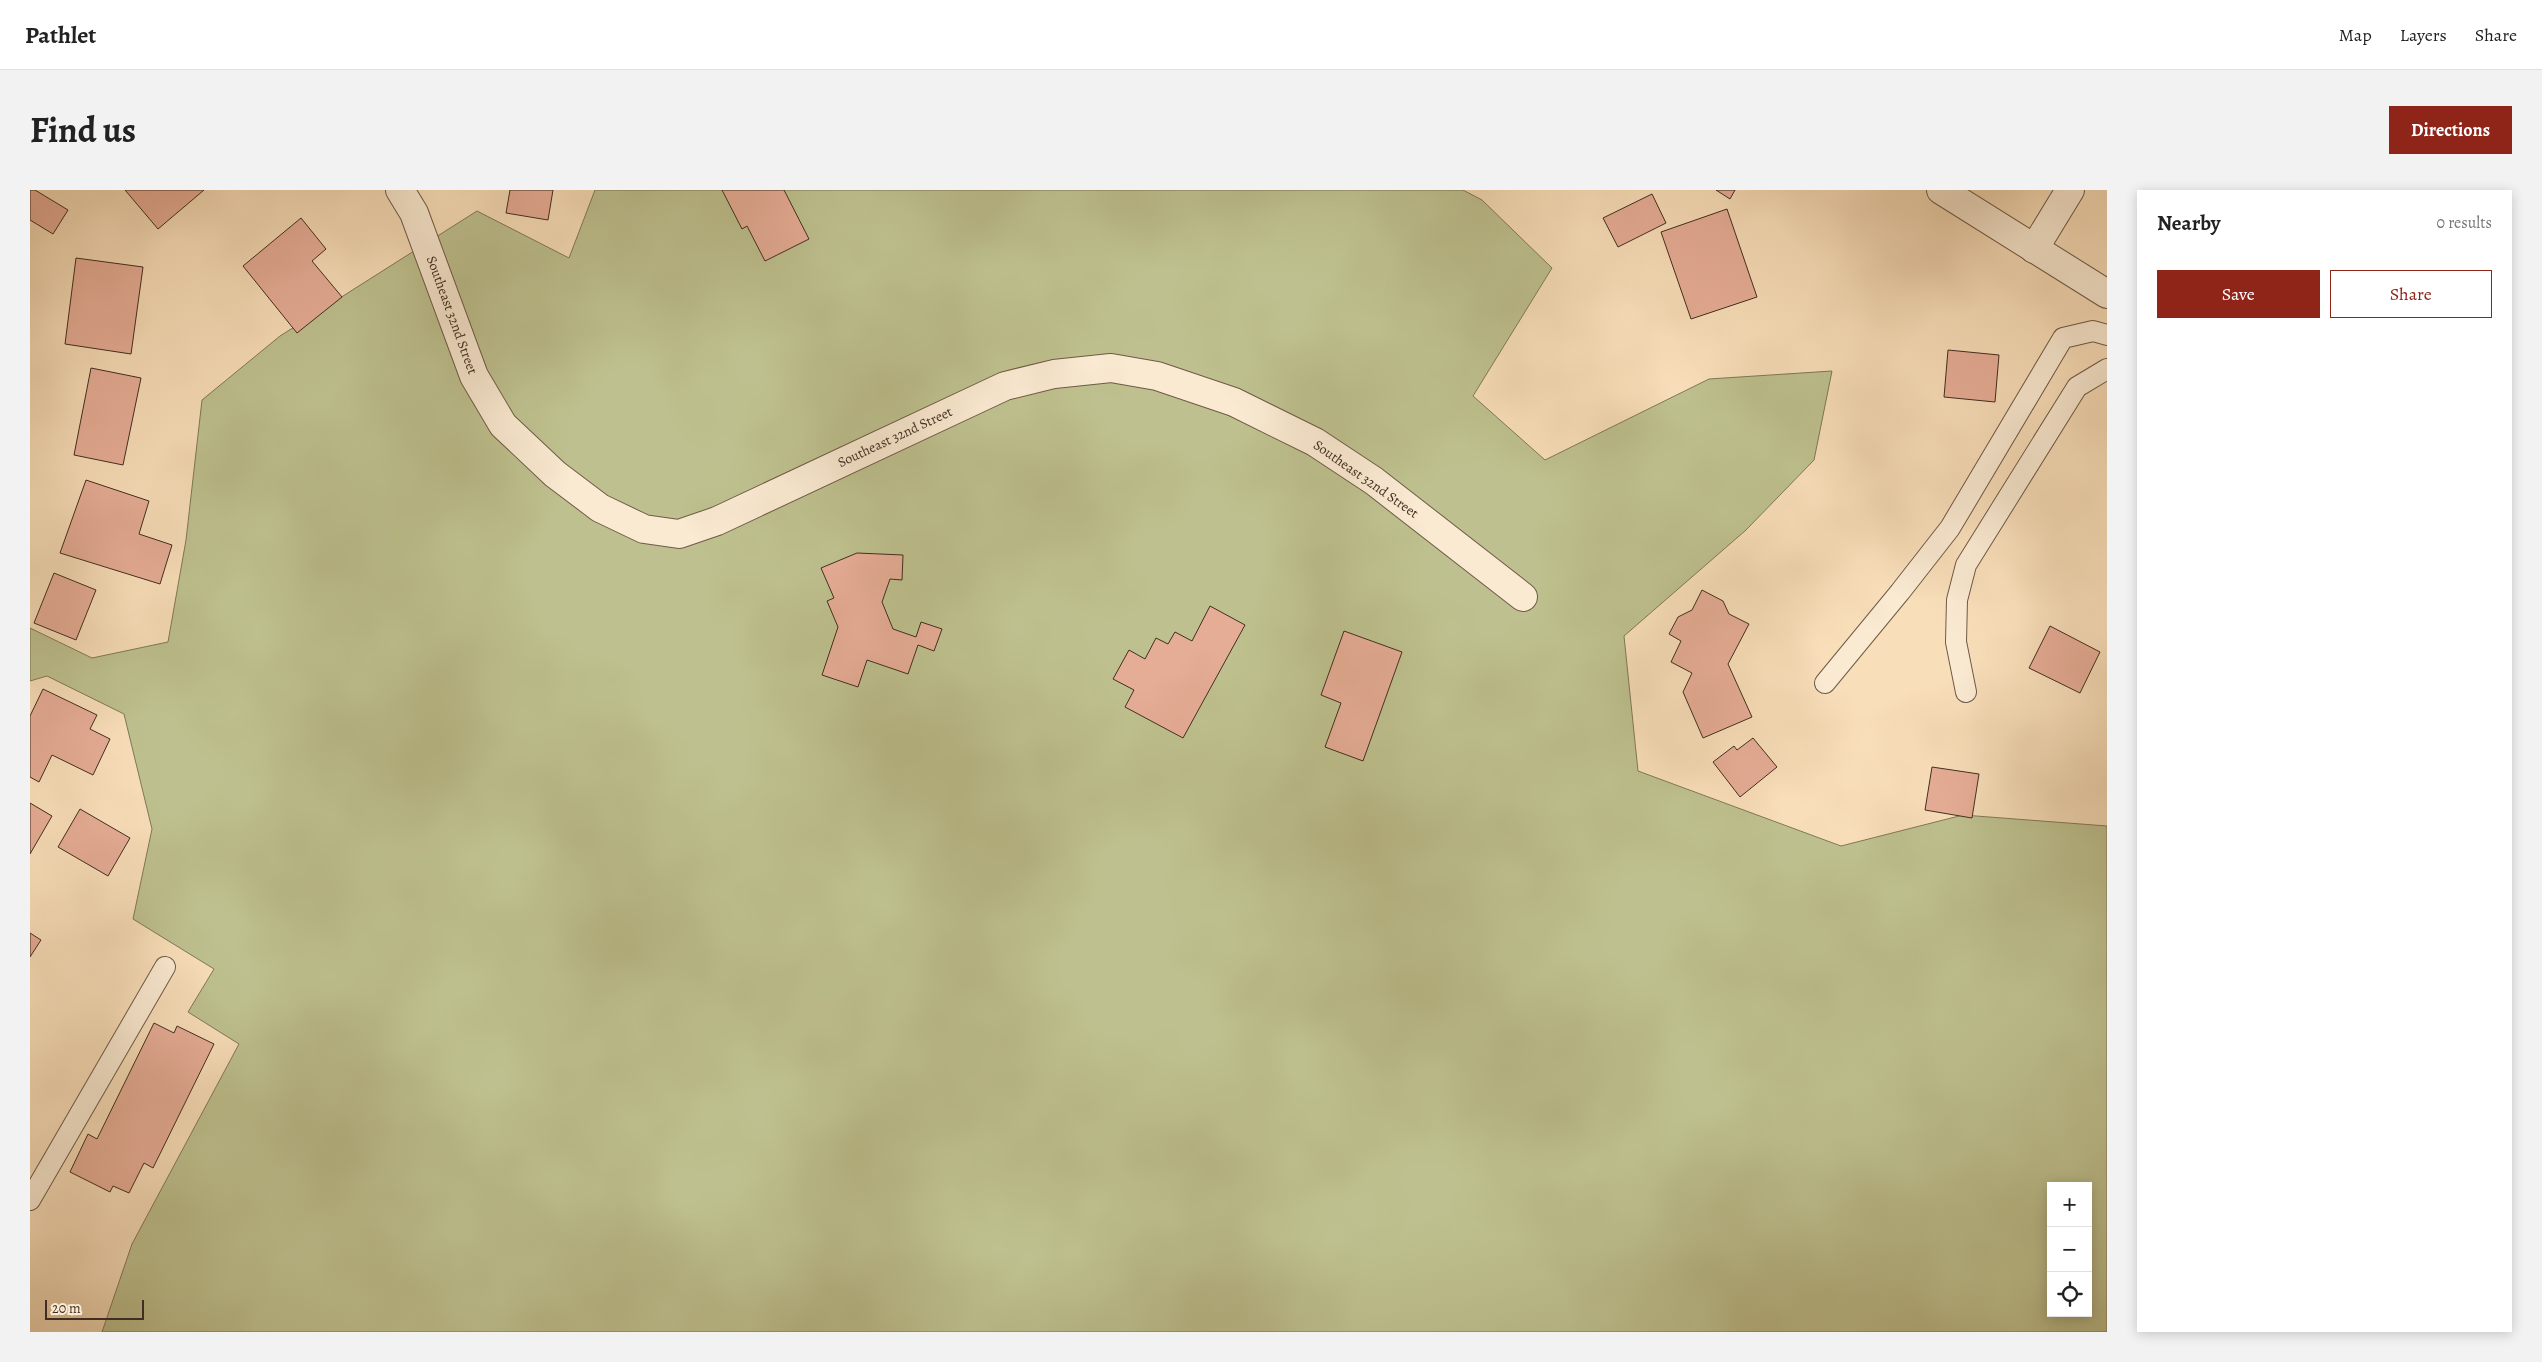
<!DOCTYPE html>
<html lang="en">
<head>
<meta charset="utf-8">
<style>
  body { margin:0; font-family:Alegreya,serif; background:#f2f2f2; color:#222 }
  .controls { position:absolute; right:15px; bottom:15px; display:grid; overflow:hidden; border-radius:0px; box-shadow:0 2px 12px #0003 }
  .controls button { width:45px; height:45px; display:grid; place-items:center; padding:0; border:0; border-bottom:1px solid #e0e0e0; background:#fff; color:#222; font:25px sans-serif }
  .scale { position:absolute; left:15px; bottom:12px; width:99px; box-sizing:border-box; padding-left:5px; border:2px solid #422e20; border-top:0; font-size:14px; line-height:18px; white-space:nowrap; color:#422e20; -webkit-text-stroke:4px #faead2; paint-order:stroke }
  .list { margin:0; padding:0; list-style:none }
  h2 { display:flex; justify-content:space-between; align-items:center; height:65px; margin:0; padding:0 20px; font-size:21px }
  h2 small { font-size:16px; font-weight:400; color:#767676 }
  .actions { display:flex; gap:10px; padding:15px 20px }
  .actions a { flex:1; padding:11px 0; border:1px solid #8f2418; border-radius:0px; text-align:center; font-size:18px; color:#8f2418 }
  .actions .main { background:#8f2418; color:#fff }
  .icon { flex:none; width:28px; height:28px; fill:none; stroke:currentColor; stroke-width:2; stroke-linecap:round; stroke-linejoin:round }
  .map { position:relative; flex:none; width:2077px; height:1142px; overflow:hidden; border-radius:0px }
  header { display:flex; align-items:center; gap:30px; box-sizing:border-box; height:70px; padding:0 25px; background:#fff; border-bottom:1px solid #e0e0e0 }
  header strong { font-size:24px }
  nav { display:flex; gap:28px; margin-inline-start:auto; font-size:18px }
  .intro { display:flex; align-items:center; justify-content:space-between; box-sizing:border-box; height:120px; padding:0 30px }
  h1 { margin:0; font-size:35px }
  .button { padding:12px 22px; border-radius:0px; background:#8f2418; color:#fff; font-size:18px; font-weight:700 }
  main { display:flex; gap:30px; padding:0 30px }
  aside { flex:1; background:#fff; border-radius:0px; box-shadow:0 2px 12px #0003 }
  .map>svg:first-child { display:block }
  .green { fill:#bec18f; stroke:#807858; fill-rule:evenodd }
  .building { fill:#e6ad96; stroke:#422e20 }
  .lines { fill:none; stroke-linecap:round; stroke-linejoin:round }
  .service-casing { stroke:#705a46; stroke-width:22 }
  .minor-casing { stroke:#705a46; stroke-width:30 }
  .service { stroke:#faead2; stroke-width:20 }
  .minor { stroke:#faead2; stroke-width:28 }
  .labels { text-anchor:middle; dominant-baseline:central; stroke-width:4; stroke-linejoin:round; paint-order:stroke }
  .street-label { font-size:14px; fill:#422e20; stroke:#faead2 }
</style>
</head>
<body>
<header>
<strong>Pathlet</strong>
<nav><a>Map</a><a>Layers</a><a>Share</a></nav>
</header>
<div class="intro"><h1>Find us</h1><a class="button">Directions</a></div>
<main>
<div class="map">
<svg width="2077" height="1142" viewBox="0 0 2077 1142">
  <rect width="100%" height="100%" fill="#f8deb9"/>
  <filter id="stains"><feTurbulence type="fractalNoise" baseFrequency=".004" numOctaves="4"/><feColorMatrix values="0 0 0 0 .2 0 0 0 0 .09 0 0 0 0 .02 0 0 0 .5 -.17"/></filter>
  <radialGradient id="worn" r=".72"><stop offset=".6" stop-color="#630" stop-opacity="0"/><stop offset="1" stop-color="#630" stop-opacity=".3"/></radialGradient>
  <path class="green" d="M565 0H1433L1452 10 1522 78 1443 206 1515 270 1679 189 1802 181 1784 270 1716 340 1594 446 1608 581 1811 656 1933 625 2077 636V1142H72L102 1054 209 854 158 822 184 779 103 729 122 639 94 524 17 486 0 491V438L62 468 138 452 156 350 172 210 250 146 447 21 539 68ZM2021 996H2058V1123H2021Z"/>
  <g class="building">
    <polygon points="0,0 5,0 38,20 23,44 0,30"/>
    <polygon points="95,0 174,0 128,39"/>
    <polygon points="480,0 523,0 518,30 476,23"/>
    <polygon points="692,0 754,0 779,49 735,71 717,36 712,39"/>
    <polygon points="1686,0 1705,0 1700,9"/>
    <polygon points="1622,4 1636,33 1588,57 1573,28"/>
    <polygon points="1697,19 1727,107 1661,129 1631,42"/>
    <polygon points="271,28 296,59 282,71 312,107 267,143 213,76"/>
    <polygon points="46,68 113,77 101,164 35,154"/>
    <polygon points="1918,160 1969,165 1965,212 1914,207"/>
    <polygon points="61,178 111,188 93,275 44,265"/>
    <polygon points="56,290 119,311 109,344 142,355 130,394 30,363"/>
    <polygon points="827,363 873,365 872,390 860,389 852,412 863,439 886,447 891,432 912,439 904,461 888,455 878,484 837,470 828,497 792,485 808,437 797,411 804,408 791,378"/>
    <polygon points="24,383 66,400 46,450 4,433"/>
    <polygon points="1672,400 1693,411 1699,424 1719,434 1698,474 1722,527 1673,548 1653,502 1662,483 1641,472 1651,451 1639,444 1648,427 1662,420"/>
    <polygon points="1180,416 1215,435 1153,548 1095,517 1104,500 1083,489 1099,460 1115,469 1126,448 1138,454 1145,442 1162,451"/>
    <polygon points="2020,436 2070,462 2050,503 1999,478"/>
    <polygon points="1314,441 1372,462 1333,571 1295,557 1311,513 1291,505"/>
    <polygon points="13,499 67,525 60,539 80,549 63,585 22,565 9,592 0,587 0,526"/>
    <polygon points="1723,548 1747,577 1710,607 1683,572 1704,556 1707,560"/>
    <polygon points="1902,577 1949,584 1942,628 1895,620"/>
    <polygon points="0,613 22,626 0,664"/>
    <polygon points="50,619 100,648 78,686 28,657"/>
    <polygon points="0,743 11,750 0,767"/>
    <polygon points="124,833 144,843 147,836 184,854 123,978 114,973 99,1003 83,996 80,1002 40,982 58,944 67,949"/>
  </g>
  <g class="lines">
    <g class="service-casing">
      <g id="service">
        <polyline points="1795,493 1870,402 1920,338 2033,148 2063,141 2077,145"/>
        <polyline points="1936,502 1926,452 1927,410 1936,375 2047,197 2077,179"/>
        <polyline points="0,1010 135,777"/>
      </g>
    </g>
    <g class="minor-casing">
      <g id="minor">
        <polyline points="370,0 384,23 444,186 473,235 525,284 570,318 614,339 649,344 687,331 975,196 1024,184 1081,178 1127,186 1204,212 1285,252 1344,291 1493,407"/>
        <polyline points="1911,0 2077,104"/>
        <polyline points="2004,59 2040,0"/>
      </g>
    </g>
    <use href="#service" class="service"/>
    <use href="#minor" class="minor"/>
  </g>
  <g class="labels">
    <g class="street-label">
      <text transform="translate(422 125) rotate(70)">Southeast 32nd Street</text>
      <text transform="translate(865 247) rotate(-25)">Southeast 32nd Street</text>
      <text transform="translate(1336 289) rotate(35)">Southeast 32nd Street</text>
    </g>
  </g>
  <rect width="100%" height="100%" filter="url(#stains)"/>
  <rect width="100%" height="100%" fill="url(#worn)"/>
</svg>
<div class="controls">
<button>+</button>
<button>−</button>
<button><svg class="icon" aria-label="locate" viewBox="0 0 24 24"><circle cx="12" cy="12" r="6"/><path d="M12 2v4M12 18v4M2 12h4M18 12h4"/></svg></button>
</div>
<div class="scale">20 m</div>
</div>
<aside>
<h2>Nearby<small>0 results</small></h2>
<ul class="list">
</ul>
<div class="actions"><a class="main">Save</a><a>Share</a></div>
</aside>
</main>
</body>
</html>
